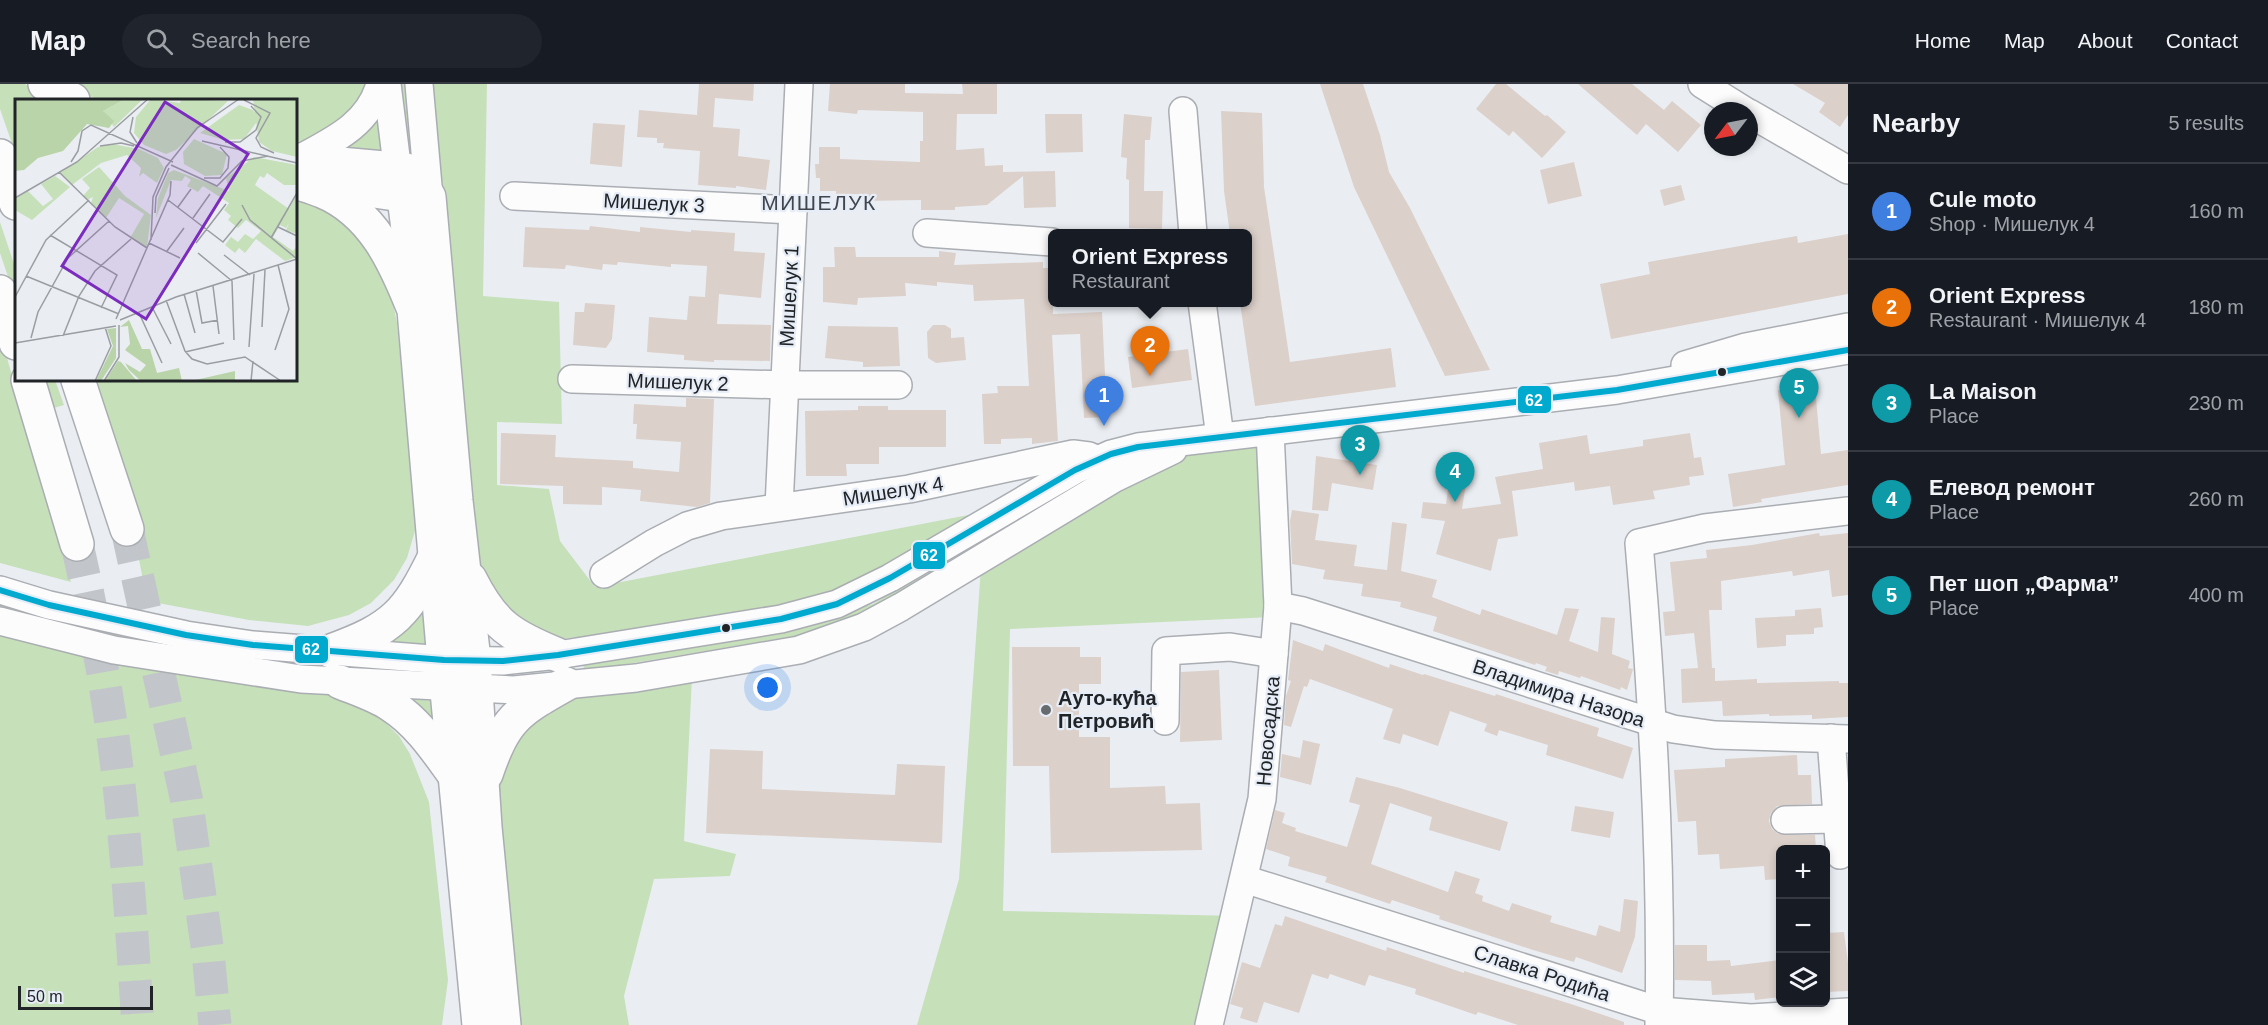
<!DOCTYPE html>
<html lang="en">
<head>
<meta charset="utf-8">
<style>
  body { margin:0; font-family:Arial,sans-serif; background:#20242c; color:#f1f3f6 }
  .controls { position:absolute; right:18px; bottom:18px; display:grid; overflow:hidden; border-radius:9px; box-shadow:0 3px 9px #0003 }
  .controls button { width:54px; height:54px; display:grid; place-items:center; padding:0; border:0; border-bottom:2px solid #363941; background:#171b24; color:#f1f3f6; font:30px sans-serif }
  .compass { position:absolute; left:1704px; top:18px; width:54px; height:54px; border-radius:50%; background:#171b24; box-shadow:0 3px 9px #0003; rotate:238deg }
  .scale { position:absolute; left:18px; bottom:15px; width:135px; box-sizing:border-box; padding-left:6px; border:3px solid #212427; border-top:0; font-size:16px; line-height:21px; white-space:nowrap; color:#212427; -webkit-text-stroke:4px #e6edf7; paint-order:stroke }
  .you { position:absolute; left:768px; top:604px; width:21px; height:21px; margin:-15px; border:4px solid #fff; border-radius:50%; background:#1a73e8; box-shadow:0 0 0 9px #1a73e833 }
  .badge { display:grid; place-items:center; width:39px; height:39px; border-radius:50%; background:#b45309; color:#fff; font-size:20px; font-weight:700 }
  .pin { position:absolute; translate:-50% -50px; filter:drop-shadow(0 2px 3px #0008) }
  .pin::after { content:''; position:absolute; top:32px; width:21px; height:18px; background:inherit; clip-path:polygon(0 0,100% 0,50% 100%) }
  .popup { position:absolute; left:1048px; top:145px; width:204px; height:78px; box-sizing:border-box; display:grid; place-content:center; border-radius:9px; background:#171b24; filter:drop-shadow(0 2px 4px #0005); font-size:20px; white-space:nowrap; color:#9ea1a6 }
  .popup b { font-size:22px; color:#f1f3f6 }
  .popup::after { content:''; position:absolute; left:50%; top:100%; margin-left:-12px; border:12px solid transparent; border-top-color:#171b24 }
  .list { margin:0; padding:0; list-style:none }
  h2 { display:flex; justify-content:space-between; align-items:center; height:78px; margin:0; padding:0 24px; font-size:26px }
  h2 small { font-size:20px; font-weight:400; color:#9ea1a6 }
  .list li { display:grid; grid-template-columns:39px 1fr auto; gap:18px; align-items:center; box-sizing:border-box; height:96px; padding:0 24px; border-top:2px solid #363941 }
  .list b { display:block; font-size:22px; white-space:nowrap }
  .list p { margin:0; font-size:20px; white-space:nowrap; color:#9ea1a6 }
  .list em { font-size:20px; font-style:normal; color:#9ea1a6 }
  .icon { flex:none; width:33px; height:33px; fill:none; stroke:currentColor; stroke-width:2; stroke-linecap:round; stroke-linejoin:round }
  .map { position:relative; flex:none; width:1848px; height:941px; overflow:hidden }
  header { display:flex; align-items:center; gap:36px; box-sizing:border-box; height:84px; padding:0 30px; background:#171b24; border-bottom:2px solid #363941 }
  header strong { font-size:28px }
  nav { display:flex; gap:33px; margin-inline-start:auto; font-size:21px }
  .search { width:420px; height:54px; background:#20242c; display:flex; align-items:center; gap:15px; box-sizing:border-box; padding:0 21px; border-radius:33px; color:#9ea1a6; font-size:22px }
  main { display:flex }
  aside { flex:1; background:#171b24 }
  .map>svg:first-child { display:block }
  .green { fill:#c6e0b9 }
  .building { fill:#dcd0ca }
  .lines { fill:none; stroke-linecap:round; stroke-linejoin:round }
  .highway-tunnel { stroke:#c2c6ca; stroke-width:33; stroke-dasharray:33 16; stroke-linecap:butt }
  .minor-casing { stroke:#aaadb2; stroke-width:30 }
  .major-casing { stroke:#aaadb2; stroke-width:36 }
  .highway-casing { stroke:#aaadb2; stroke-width:36 }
  .minor { stroke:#fcfcfd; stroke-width:27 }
  .major { stroke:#fcfcfd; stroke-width:33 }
  .highway { stroke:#fcfcfd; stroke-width:33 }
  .bus-1-casing { stroke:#e6edf7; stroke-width:10 }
  .bus-1 { stroke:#00a9ce; stroke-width:6 }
  .bus-dot { fill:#212427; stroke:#e6edf7; stroke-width:2 }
  .poi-dot { fill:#676b6e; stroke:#e6edf7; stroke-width:2 }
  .labels { text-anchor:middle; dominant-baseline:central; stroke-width:4.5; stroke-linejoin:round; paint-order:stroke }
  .street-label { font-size:20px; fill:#212427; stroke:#e6edf7 }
  .poi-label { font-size:20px; font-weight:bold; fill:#212427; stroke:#e6edf7; text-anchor:start }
  .neighbourhood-label { font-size:21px; letter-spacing:1.5px; fill:#40454e; stroke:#e6edf7 }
  .inset-road { fill:none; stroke:#9a9da1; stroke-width:1.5 }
  .view { fill:#7b2cbf; fill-opacity:0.15; stroke:#7b2cbf; stroke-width:3 }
  .inset-edge { fill:none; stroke:#212427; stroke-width:3 }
  .line-badge { stroke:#e6edf7; stroke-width:2 }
  .badge-label { font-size:16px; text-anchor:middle; font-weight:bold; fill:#fff }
</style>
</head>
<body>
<header>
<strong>Map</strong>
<div class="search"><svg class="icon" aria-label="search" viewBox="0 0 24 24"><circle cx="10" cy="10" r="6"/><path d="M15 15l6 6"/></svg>Search here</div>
<nav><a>Home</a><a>Map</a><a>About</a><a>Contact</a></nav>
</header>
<main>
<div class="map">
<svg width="1848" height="941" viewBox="0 0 1848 941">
  <rect width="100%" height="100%" fill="#eaeef3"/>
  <g class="green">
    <polygon points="0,0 25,0 49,16 16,16 16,71 0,25"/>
    <polygon points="67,0 373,0 353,33 296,62 296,16 98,16"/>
    <polygon points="393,0 487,0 483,212 559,218 562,340 497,338 497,401 549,405 560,457 595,503 984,428 882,485 809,518 628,550 552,555 511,534 475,490 443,99 429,84 410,76"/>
    <polygon points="379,25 382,74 339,70 353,58"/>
    <polygon points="296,107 360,142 389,200 397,239 417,440 407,474 394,496 371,519 349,531 308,542 249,536 147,517 131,434 93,296 296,296"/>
    <polygon points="0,138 16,186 16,216 0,169"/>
    <polygon points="0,257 5,267 71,498 0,479"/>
    <polygon points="44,296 55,296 64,321 54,324"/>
    <polygon points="1266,356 1273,533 1010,545 1003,827 1240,832 1214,941 917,941 959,795 981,483 1193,364"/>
    <polygon points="1107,388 875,527 807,550 585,587 582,579 805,541 873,520 1075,398"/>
    <polygon points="429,507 430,562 370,562"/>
    <polygon points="0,518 327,579 326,586 183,567 24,533 0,526"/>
    <polygon points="0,543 188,591 332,611 362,622 382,635 399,652 410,670 429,718 448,896 442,941 0,941"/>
    <polygon points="692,593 684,757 736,770 730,792 654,795 624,912 629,941 516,941 490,715 498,676 540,617"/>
    <polygon points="394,614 436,617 440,656"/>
  </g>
  <g class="building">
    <polygon points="699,0 754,0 753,17 715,14 713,43 740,45 738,72 770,76 766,106 736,102 736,104 698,101 700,67 663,64 664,59 657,59 657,54 637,53 639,26 697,31"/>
    <polygon points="830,0 905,0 905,9 963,10 962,0 997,0 997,30 957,30 956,66 984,64 985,82 1003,81 1003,88 1055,87 1056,123 1024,124 1023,92 987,121 955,123 955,126 921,126 921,116 863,117 863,110 836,110 836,107 820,107 820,94 816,94 815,80 819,80 819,63 840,63 840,75 920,78 920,57 923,57 923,28 858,26 857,30 828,27"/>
    <polygon points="1320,0 1363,0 1380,51 1389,88 1410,124 1490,286 1445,292 1354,103"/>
    <polygon points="1496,0 1506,0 1545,32 1547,31 1566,48 1542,74 1513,47 1509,52 1476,25"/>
    <polygon points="1578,0 1632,0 1664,26 1672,17 1701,41 1678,68 1646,40 1637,51"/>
    <polygon points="1793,0 1848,0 1848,31 1840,43 1819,28 1825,19"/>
    <polygon points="1221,27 1262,29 1264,103 1290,278 1391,264 1396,303 1255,322 1240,219 1248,219 1248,150 1230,150 1224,107"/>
    <polygon points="1045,30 1082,30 1083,68 1046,69"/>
    <polygon points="1124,30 1152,33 1150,56 1145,56 1144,107 1163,107 1162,145 1129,144 1129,96 1126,95 1127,74 1121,73"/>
    <polygon points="593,39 625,41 622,83 590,80"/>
    <polygon points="1574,78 1582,112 1548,120 1540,86"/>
    <polygon points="1681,101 1685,116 1664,122 1660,106"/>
    <polygon points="590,142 640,148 640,143 691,148 691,146 735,149 734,167 765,169 761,214 719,210 717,240 771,241 770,277 714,276 714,278 684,276 684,271 647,268 649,233 687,236 689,212 705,213 707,182 671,180 671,183 618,178 617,181 603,180 602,186 566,181 565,185 523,183 525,143 589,146"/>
    <polygon points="1848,150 1848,210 1611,255 1600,200 1650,190 1648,178 1797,152 1798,159"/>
    <polygon points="834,163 855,163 856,173 939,173 939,167 956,169 954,181 1043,178 1043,184 1053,184 1053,230 1102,228 1107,333 1084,334 1080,250 1052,251 1058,357 1032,360 1032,354 1001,355 1001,360 984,360 982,310 998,309 997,302 1029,302 1024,215 974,217 973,201 937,198 937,202 905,199 906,212 858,214 857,221 823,218 823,183 835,183"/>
    <polygon points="585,219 615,221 612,255 606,264 573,261 575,228 584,228"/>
    <polygon points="933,241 945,241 951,245 951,254 964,253 966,276 936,279 928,274 927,248"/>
    <polygon points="828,242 898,243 900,282 863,283 863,278 825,274"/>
    <polygon points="1188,265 1192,296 1132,304 1128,273"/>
    <polygon points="1815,303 1821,370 1848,366 1848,401 1761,415 1762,418 1733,423 1728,390 1785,381 1778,306"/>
    <polygon points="686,314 714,315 710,419 697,423 640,417 641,406 602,403 602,421 563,420 563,402 500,400 501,349 556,351 555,373 633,377 633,384 679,388 681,358 636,355 637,340 633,340 634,320 686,323"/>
    <polygon points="858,322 888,322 888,326 946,326 946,363 879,363 879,380 846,380 847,392 806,392 805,327 858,326"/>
    <polygon points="1690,349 1694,374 1701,373 1704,391 1689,393 1690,401 1653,407 1655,415 1613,421 1610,402 1575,407 1574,398 1512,407 1518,452 1498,455 1491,487 1436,470 1445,437 1421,434 1423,418 1446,420 1451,384 1468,386 1462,425 1501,420 1495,393 1543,385 1539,359 1587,351 1590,370 1643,362 1643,356"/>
    <polygon points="1316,372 1377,381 1373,406 1332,399 1328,427 1312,426"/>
    <polygon points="1292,426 1319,430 1315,456 1357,461 1354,482 1387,486 1392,438 1407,440 1401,487 1437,496 1432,513 1480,531 1482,525 1557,551 1565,524 1579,525 1569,557 1598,568 1601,533 1615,534 1612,570 1630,577 1628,584 1633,585 1627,606 1621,603 1620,606 1581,592 1580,594 1559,587 1558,591 1545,587 1547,583 1536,579 1535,581 1433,547 1437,533 1400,523 1401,518 1361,512 1363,500 1323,495 1325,486 1292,480 1290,437"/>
    <polygon points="1819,449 1820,452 1848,449 1848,511 1832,513 1829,486 1793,492 1792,487 1721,497 1722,526 1709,526 1712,584 1715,584 1715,597 1757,595 1757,599 1839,597 1839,599 1848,599 1848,633 1812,635 1812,631 1769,632 1769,630 1723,632 1722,617 1682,619 1681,585 1698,584 1694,549 1665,552 1663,528 1675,527 1670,478 1707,474 1706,466 1752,461"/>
    <polygon points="1821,524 1823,543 1814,544 1814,550 1786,551 1786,562 1757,564 1755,534 1795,532 1795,526"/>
    <polygon points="1293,556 1323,567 1325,560 1389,584 1390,580 1423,591 1424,590 1495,612 1496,610 1599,644 1597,652 1633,664 1623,695 1546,671 1548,661 1499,646 1497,652 1484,647 1487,640 1450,627 1438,662 1403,650 1400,660 1383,655 1393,625 1310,595 1307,603 1304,602 1291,643 1284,641 1286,612 1291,597 1288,596"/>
    <polygon points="1012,563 1080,563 1080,573 1101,573 1101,600 1079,600 1079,653 1110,653 1110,704 1165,702 1166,720 1200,719 1202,766 1051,769 1049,682 1013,682"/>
    <polygon points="1219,586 1222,656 1180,658 1181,588"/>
    <polygon points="1303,656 1320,660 1311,701 1280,693 1282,670 1300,674"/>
    <polygon points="710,665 763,667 762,705 895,711 897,680 945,682 942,759 706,749"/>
    <polygon points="1797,671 1798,691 1811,691 1812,720 1777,722 1771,729 1769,737 1772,745 1778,750 1815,751 1816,765 1780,765 1780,795 1765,796 1764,782 1720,785 1719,770 1698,771 1696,737 1678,738 1674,686 1725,683 1725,675"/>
    <polygon points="1356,693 1400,704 1508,738 1500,767 1429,746 1432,733 1390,719 1371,780 1448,808 1455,787 1480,795 1475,809 1483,812 1482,817 1509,827 1512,819 1552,832 1550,838 1596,852 1599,841 1620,848 1624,815 1638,817 1635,853 1622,889 1576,873 1574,878 1533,866 1439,835 1440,832 1392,816 1390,820 1325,798 1327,793 1288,782 1290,773 1266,765 1275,726 1285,729 1282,739 1296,744 1295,747 1347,763 1360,721 1349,718"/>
    <polygon points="1575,722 1614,728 1610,754 1571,747"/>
    <polygon points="1285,832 1386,867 1387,863 1464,889 1464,887 1496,897 1574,921 1624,938 1624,941 1518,941 1478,928 1476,931 1415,910 1416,905 1369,891 1365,902 1330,890 1328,895 1312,890 1299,929 1264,918 1257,939 1240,934 1243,924 1230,920 1242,878 1260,884 1275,840 1282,842"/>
    <polygon points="1844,848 1848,879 1848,907 1826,908 1826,849"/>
    <polygon points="1675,861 1707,861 1707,877 1730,876 1731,882 1780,876 1780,913 1755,916 1754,909 1712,911 1711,897 1675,896"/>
  </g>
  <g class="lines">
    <g class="highway-tunnel">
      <polyline points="127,445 186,713 208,869 215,941"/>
      <path d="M77 460C93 531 107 604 116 676 127 764 132 853 138 941"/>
    </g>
    <g class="minor-casing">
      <g id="minor">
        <polyline points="387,0 413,210"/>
        <polyline points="1702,0 1745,27"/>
        <polyline points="1183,27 1193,150"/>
        <polyline points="1749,29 1848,86"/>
        <path d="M297 76C332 57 369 41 380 0"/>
        <polyline points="319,102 401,114 429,113 419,0"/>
        <polyline points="514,112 793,126"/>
        <polyline points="927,149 1052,158"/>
        <polyline points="1202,218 1220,353"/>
        <polyline points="1685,281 1746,263 1848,243"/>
        <polyline points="572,295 785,301 898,301"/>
        <polyline points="779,423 799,0"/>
        <polyline points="604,490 654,459 687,442 721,432 909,405 1073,370 1089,372 1098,376"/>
        <polyline points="0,506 49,521 186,551 253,561 444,576 503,577 558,571 781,535 837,520 890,494 1075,386 1111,370 1138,363 1617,306 1848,266"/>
        <polyline points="1278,522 1303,527 1673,645 1715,651 1848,655"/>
        <polyline points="0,537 114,566 301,595 514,606 636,594 799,566 864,543 901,523 1115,394 1173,366"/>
        <polyline points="1165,637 1166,567 1230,563 1274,570"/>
        <polyline points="1831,654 1840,771"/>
        <polyline points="1785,736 1837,735"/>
        <polyline points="1244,795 1660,927 1751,934 1848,928"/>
        <polyline points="1209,941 1262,715 1278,522 1270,347"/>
        <path d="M1659 941C1662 780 1653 619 1639 459L1705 444 1848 427"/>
      </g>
    </g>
    <g class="major-casing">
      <g id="major">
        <polyline points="444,576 479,941"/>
        <polyline points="474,576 485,743 504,941"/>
        <path d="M340 598C357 605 376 611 391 621 419 639 437 667 456 693"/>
        <path d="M486 690C505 635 516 628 566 600"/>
      </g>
    </g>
    <g class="highway-casing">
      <g id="highway">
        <polyline points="45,0 73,16"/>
        <polyline points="0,72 16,119"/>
        <polyline points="296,76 406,86 416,92 429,113 456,417 474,576"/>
        <path d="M296 99C305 100 313 104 322 107 373 128 395 178 414 226L444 576"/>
        <polyline points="0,208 16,259"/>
        <polyline points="28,296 77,460"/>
        <polyline points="78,296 127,445"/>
        <path d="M470 495C493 541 511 552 558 571"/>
        <path d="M331 567C394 544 407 530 436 470"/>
      </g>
    </g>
    <use href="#minor" class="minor"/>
    <use href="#major" class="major"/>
    <use href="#highway" class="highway"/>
    <g class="bus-1-casing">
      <polyline id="bus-1" points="0,506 49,521 186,551 253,561 444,576 503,577 558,571 781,535 837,520 890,494 1075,386 1111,370 1138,363 1617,306 1848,266"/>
    </g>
    <use href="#bus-1" class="bus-1"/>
  </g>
  <g class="bus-dot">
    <circle cx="1722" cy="288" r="5"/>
    <circle cx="726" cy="544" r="5"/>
  </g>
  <circle class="poi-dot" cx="1046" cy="626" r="6"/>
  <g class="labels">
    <g class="street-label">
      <text transform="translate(654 119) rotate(3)">Мишелук 3</text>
      <text transform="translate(789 212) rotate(-87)">Мишелук 1</text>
      <text transform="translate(678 298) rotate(2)">Мишелук 2</text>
      <text transform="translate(893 407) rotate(-9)">Мишелук 4</text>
      <text transform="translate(1559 609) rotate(18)">Владимира Назора</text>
      <text transform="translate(1268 647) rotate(-85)">Новосадска</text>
      <text transform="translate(1542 889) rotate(18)">Славка Родића</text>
    </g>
    <g class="poi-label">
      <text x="1058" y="614">Ауто-кућа<tspan x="1058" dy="23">Петровић</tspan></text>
    </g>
    <g class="neighbourhood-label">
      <text x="819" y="118">МИШЕЛУК</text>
    </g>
  </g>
  <g transform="translate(15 15)">
    <rect width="282" height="282" fill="#eaeef3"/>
    <path d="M110 0H128L99 28 88 12ZM136 0 165 4 166 0 213 2 161 51 151 55 129 46 119 34 121 18ZM238 0H282V58L257 52 244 43ZM224 6 238 11 244 20 229 40 209 41 185 34ZM179 40 212 55 207 76 190 77 169 65 168 53ZM97 45 124 50 143 59 149 69 142 84 128 74 124 78 126 69 112 56 86 64 57 86 45 74 83 48ZM239 58 282 66 281 86H269L252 74 249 79 245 77 240 86 274 110 282 96V135L271 131 274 124 271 129 265 126 258 138 278 152 282 147V158L270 162 241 140 230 154 224 149 220 154 210 146 216 138 223 143 230 135 238 140 246 132 231 121 223 129 213 121 216 117 209 111 214 104 188 87 183 93 172 87 176 81 170 77 167 82 156 81 141 119 143 99 153 74 159 71 214 92 211 79ZM84 68 110 97 136 116 132 148 115 139 129 115 104 99 91 119 76 104 78 98 72 101 68 97 75 89 67 80ZM40 77 55 88 17 121 0 111V100L13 92 28 107 38 100 26 85Z" fill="#c6e0b9"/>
    <path d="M0 0H110L88 12 99 22 94 29 72 25 48 52 23 59 9 71 0 72ZM114 221 127 250H135L142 274 164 269 167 282H126L114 271 110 264 125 273 131 266 110 251 115 245 113 227 105 228ZM101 229V259L86 282H81L98 247 92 230ZM103 262 106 263 122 282H90ZM220 272V282H176Z" fill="#b8d4a8"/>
    <path class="inset-road" d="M229 1 255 14 241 39 246 48 259 54M118 18 115 33 122 44M187 42 282 64M210 43H225L241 31 246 18 236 7M85 47 106 44 119 47M56 63 63 52 67 32 76 26 158 63M156 66 202 87 227 62 253 57M44 73 100 128 132 149M189 79H205L213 69 214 58 205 48M0 99 62 63 133 0M153 101 208 143 227 120M227 106 235 121 282 160M163 108 176 90M140 114 141 98 154 69M178 119 195 95M263 128 282 137M35 136 102 176 86 209M256 139 282 94M136 141 138 98 151 68 182 29 224 0M134 144 165 159M181 144 211 105M152 152 169 129M183 154 217 182 219 241M209 156 235 176M11 177 104 215M198 187 204 235M181 191 187 224 203 221M169 195 180 234M0 198 31 141 74 101M151 201 170 252 177 260 192 265 230 258 266 282M137 208 156 245M124 214 147 264M101 220 155 96 156 82M105 221 161 198 282 160M247 228 250 171M48 237 64 197 80 172 116 140M16 239 23 213 53 159 94 122M0 244 101 227M234 248 239 175M260 251 274 210 263 166M170 253 209 244M80 282 96 247 90 228M89 282 104 258V226M236 282 238 262"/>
    <path class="view" d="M150 3 233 55 131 220 47 167Z"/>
    <rect width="282" height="282" class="inset-edge"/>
  </g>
  <g class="line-badge">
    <rect x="1517" y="301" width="35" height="29" rx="6" fill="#00a9ce"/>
    <rect x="912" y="457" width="34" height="29" rx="6" fill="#00a9ce"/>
    <rect x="294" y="551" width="35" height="29" rx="6" fill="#00a9ce"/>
  </g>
  <g class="badge-label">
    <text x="1534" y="322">62</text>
    <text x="929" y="477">62</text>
    <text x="311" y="571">62</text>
  </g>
</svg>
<div class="controls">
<button>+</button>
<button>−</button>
<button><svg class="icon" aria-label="layers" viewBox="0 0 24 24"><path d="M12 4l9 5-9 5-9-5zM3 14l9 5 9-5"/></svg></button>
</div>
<svg class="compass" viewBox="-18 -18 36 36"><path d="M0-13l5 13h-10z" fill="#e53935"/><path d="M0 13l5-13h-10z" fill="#9ea1a6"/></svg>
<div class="scale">50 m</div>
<div class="you"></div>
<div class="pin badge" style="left:1104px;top:342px;background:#3f7fe0">1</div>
<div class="pin badge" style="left:1150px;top:292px;background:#e8710a">2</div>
<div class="popup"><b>Orient Express</b>Restaurant</div>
<div class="pin badge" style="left:1360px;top:391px;background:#0f9aa8">3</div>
<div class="pin badge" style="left:1455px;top:418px;background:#0f9aa8">4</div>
<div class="pin badge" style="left:1799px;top:334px;background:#0f9aa8">5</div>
</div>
<aside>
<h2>Nearby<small>5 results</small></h2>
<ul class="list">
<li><span class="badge" style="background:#3f7fe0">1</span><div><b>Cule moto</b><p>Shop · Мишелук 4</p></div><em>160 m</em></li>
<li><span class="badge" style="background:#e8710a">2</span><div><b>Orient Express</b><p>Restaurant · Мишелук 4</p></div><em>180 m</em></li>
<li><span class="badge" style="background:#0f9aa8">3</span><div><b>La Maison</b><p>Place</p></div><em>230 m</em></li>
<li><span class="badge" style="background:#0f9aa8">4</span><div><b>Елевод ремонт</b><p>Place</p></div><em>260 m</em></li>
<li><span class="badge" style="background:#0f9aa8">5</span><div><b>Пет шоп „Фарма”</b><p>Place</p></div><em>400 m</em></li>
</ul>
</aside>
</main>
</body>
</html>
